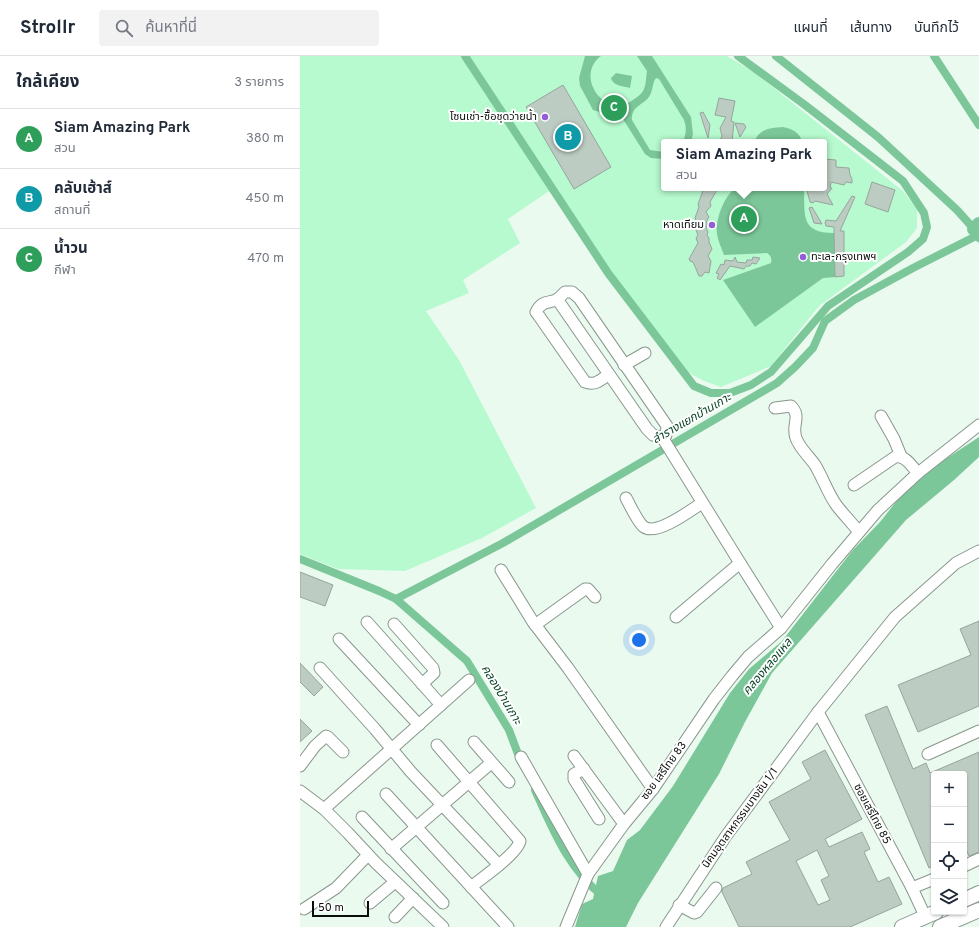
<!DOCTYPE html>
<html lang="th">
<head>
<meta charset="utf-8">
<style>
  body { margin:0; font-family:Overpass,"Noto Sans Thai",sans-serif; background:#f2f2f3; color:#1f2937 }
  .controls { position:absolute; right:12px; bottom:12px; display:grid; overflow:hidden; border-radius:4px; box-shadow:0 1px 3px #0004 }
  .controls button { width:36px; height:36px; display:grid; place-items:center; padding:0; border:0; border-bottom:1px solid #e0e1e3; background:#fff; color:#1f2937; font:20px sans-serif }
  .scale { position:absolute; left:12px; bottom:10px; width:57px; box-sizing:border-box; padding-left:4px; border:2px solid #090e0b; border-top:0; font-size:11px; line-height:14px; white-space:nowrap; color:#090e0b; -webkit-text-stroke:3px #fff; paint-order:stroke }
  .you { position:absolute; left:339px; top:584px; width:14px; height:14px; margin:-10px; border:3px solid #fff; border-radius:50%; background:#1a73e8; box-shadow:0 0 0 6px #1a73e833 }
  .badge { display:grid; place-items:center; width:26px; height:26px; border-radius:50%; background:#945ed6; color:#fff; font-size:13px; font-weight:700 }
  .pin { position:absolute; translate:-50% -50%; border:2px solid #fff; box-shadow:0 1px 4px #0006 }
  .popup { position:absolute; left:361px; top:83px; width:166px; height:52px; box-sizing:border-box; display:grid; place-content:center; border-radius:4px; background:#fff; filter:drop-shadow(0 1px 3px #0005); font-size:13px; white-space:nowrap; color:#747a83 }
  .popup b { font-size:15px; color:#1f2937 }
  .popup::after { content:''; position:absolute; left:50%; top:100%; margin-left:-8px; border:8px solid transparent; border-top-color:#fff }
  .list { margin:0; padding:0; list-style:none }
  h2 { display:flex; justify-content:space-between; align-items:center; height:52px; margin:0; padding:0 16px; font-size:17px }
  h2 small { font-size:13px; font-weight:400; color:#747a83 }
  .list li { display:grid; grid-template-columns:26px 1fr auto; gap:12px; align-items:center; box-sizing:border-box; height:60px; padding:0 16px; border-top:1px solid #e0e1e3 }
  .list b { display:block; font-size:15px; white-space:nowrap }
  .list p { margin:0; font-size:13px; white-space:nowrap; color:#747a83 }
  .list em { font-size:13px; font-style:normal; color:#747a83 }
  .icon { flex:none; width:22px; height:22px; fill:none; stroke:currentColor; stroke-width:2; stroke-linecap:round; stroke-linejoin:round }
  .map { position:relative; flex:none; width:679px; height:871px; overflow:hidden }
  header { display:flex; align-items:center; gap:24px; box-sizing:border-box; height:56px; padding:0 20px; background:#fff; border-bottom:1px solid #e0e1e3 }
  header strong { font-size:19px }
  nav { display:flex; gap:22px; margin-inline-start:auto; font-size:14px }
  .search { width:280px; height:36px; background:#f2f2f3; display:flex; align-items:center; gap:10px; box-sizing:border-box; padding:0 14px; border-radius:4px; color:#747a83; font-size:15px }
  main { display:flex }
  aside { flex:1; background:#fff }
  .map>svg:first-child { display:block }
  .green { fill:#b7facf; fill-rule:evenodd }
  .water { fill:#7cc799 }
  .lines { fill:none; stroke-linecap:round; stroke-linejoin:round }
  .canal { stroke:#7cc799; stroke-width:8 }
  .river { stroke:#7cc799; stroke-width:14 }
  .building { fill:#bdccc2; stroke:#96a59b; fill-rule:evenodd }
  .minor-casing { stroke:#89978e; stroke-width:13 }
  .major-casing { stroke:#89978e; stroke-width:16 }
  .minor { stroke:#fff; stroke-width:11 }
  .major { stroke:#fff; stroke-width:14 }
  .poi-dot { fill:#945ed6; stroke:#fff; stroke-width:1.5 }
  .labels { text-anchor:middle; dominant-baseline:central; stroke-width:4; stroke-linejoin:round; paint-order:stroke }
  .poi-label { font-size:11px; fill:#090e0b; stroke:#fff; text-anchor:end }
  .street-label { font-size:11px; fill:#090e0b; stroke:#fff }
  .water-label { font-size:12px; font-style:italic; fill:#0c4729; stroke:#fff }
</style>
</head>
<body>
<header>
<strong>Strollr</strong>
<div class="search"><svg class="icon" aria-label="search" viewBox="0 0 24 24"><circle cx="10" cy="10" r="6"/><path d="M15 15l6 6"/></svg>ค้นหาที่นี่</div>
<nav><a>แผนที่</a><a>เส้นทาง</a><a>บันทึกไว้</a></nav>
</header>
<main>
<aside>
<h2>ใกล้เคียง<small>3 รายการ</small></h2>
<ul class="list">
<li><span class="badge" style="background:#2e9e5b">A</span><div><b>Siam Amazing Park</b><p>สวน</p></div><em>380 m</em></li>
<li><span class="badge" style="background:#0f9aa8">B</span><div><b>คลับเฮ้าส์</b><p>สถานที่</p></div><em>450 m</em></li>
<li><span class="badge" style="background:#2e9e5b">C</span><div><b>น้ำวน</b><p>กีฬา</p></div><em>470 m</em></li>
</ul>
</aside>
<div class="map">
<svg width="679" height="871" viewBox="0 0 679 871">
  <rect width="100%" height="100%" fill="#ebfaef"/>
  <path class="green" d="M0 0H427L454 16 603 135 617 153V172L606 186 519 250 471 310 421 331 404 325 386 315 249 135 208 163 220 187 163 224 169 237 126 255 159 304 236 452 182 482 105 515 38 513 0 498ZM364 86H524V132H364Z"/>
  <g class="water">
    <path d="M285 0H301C274 20 305 64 333 44 337 41 342 38 344 33 346 28 346 21 347 15L337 0H352L391 61 393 78 391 86H383C386 78 387 72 384 64L359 23 356 22C352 27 353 37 348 42 341 50 331 51 332 64L350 94 364 96V103L351 102 345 98 323 63 293 54 280 30 279 22Z"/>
    <path d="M316 17 332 20 330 32C323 30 313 30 311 22Z"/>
    <path d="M483 71C492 73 500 76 502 86H489L485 83 480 86H454C459 73 470 72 483 71Z"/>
    <path d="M435 132H504C505 159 500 177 534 177L535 221 523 222 455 271 423 224 471 207C472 202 471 200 467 197L424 199C422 193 418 185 417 178 415 164 424 141 435 132Z"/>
    <polygon points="679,381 679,401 654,424 606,464 472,617 445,666 419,718 338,847 326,871 275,871 282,848 293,843 298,820 313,815 327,784 340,774 373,730 430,637 449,613 482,585 552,495 580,466 603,437 644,404"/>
  </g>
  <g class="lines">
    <g class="canal">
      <polyline points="165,0 308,217 394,330 411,337 430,337 451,329 471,316 528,250 608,196 623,183 627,171 624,157 603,125 505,49 438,0"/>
      <polyline points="476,0 578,81 657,154 674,173 679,182"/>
      <polyline points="634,0 679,69"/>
      <polyline points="0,503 79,535 96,543 167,605 209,674 221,706"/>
      <polyline points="96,543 203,487 477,327 495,311 513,292 525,265 554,244 613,212 678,179"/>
      <path d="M235 734C252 772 269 815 304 841"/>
    </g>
    <polyline class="river" points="674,173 679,168"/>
  </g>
  <g class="building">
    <polygon points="263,29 311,111 274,133 226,51"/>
    <polygon points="419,42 435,45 431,65 434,66 432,86 419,86 422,80 420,72 426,61 415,59"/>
    <polygon points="403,56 410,69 408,82 400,57"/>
    <polygon points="435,67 444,68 446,71 440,81"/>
    <polygon points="524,103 536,104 536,111 549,112 550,119 552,123 552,127 546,126 544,129 531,126 530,132 532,132 527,138 533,149 515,145 513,147 510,146 507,135 509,132 524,132"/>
    <polygon points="572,126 595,134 588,156 565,148"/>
    <polygon points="404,132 418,132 410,146 411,150 406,156 409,161 406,166 407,168 406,172 408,176 407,179 409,182 409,186 412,193 408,200 411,205 409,217 405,216 402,220 399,220 393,206 390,205 389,203 398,187 396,182 398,179 395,172 397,168 395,162 399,151 398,148"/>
    <polygon points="552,140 555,141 540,175 544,175 544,220 535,221 534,171 526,170 525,167 526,164 536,165"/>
    <polygon points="512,151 522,168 514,167 509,152"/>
    <polygon points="435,201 437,206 446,207 447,204 452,204 453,201 460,202 456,208 452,207 450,210 446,210 444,213 430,210 420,224 417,222 419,218 416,217 421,208 424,209 425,204 433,205"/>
    <polygon points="0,516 33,529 25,550 0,541"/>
    <polygon points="679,565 679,650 618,676 598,629 671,599 660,573"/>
    <polygon points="0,607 23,631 14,640 0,626"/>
    <polygon points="587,650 613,713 626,707 630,717 679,696 679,796 669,800 664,789 664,718 634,718 634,810 629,812 565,659"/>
    <polygon points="0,663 12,675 0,686"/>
    <path d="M525 694 562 763 525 783 529 791 562 776 570 793 564 796 578 826 589 821 602 848 550 871H439L422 836 423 832 452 818 446 806 490 784 469 746 511 723 502 706ZM517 794 529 820 521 824 530 844 518 849 496 805Z"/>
  </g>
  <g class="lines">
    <g class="minor-casing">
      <g id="minor">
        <path d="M257 243 347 373 353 379 359 381 366 379 367 370 279 242 272 236H265C263 238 260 241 258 243 249 248 243 243 236 256L239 260 285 326C295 330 301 324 309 318"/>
        <polyline points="324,309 345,297"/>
        <path d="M475 352 491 350C502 361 491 369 496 382 500 393 509 400 515 409 523 422 528 438 537 450 544 459 552 467 559 476"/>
        <polyline points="581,360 594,383 601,400"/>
        <polyline points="362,381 440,507 481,572"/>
        <path d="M554 429 595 401C606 399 611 410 618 417"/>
        <path d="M326 442C330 449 338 467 344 471 357 480 391 454 402 447"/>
        <polyline points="201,514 233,566 268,612 353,733"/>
        <polyline points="376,561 440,507"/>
        <polyline points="67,566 141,649"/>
        <polyline points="94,568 133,612 134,617 122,628"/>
        <polyline points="235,569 285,533 288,533 295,541"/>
        <polyline points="39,583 119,669"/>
        <polyline points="20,612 75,673 111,716 199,809"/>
        <polyline points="518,656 612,832 625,860"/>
        <polyline points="174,686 209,726"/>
        <path d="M137 689 220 785C217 798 182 822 171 831"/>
        <polyline points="628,698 679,675"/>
        <polyline points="274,700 324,768"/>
        <polyline points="221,701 288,818"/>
        <polyline points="0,710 15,690 26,680 28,681 43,696"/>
        <polyline points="284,713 274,718 274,723 299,763"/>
        <polyline points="0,735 24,753 48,777 76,807 143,871"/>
        <polyline points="86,738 208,871"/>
        <polyline points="24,753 169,624"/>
        <polyline points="62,761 143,847"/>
        <polyline points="91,793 191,707"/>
        <polyline points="664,810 679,803"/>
        <polyline points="612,832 634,823"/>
        <polyline points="70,847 95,826"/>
        <polyline points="379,849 394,857 397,856 416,832"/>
        <polyline points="4,853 36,832 68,799"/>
        <polyline points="95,861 113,842"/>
        <polyline points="266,871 288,818 324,768 353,733 414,643 432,620 448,601 481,572 532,508 578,454 618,417 679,369"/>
        <polyline points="366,871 426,780 518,656 595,561 656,507 679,495"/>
      </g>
    </g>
    <g class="major-casing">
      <g id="major">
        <polyline points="664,844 679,837"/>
        <polyline points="602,871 636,856"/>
        <polyline points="640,871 679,854"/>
      </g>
    </g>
    <use href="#minor" class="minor"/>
    <use href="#major" class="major"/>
  </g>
  <g class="poi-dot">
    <circle cx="245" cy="61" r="4"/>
    <circle cx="412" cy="169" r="4"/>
    <circle cx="503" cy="201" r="4"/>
  </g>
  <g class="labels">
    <g class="poi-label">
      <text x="237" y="61">โซนเช่า-ซื้อชุดว่ายน้ำ</text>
      <text x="404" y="169">หาดเทียม</text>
      <text x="511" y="201" text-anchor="start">ทะเล-กรุงเทพฯ</text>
    </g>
    <g class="street-label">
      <text transform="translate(364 715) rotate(-54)">ซอย เสรีไทย 83</text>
      <text transform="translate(572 758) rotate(62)">ซอยเสรีไทย 85</text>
      <text transform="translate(440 762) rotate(-54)">นิคมอุตสาหกรรมบางชัน 1/1</text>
    </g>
    <g class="water-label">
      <text transform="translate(392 363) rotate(-30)">ลำรางแยกบ้านเกาะ</text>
      <text transform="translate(468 611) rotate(-50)">คลองหลอแหล</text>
      <text transform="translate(201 639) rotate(59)">คลองบ้านเกาะ</text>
    </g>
  </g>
</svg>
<div class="controls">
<button>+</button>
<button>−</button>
<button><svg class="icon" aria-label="locate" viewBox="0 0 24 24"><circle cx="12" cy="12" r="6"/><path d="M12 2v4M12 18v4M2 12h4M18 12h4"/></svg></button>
<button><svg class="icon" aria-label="layers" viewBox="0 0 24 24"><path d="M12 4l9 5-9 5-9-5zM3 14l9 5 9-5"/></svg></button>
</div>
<div class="scale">50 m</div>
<div class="you"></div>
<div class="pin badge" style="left:444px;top:163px;background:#2e9e5b">A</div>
<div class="popup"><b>Siam Amazing Park</b>สวน</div>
<div class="pin badge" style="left:268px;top:81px;background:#0f9aa8">B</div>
<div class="pin badge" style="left:314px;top:52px;background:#2e9e5b">C</div>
</div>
</main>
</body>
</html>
